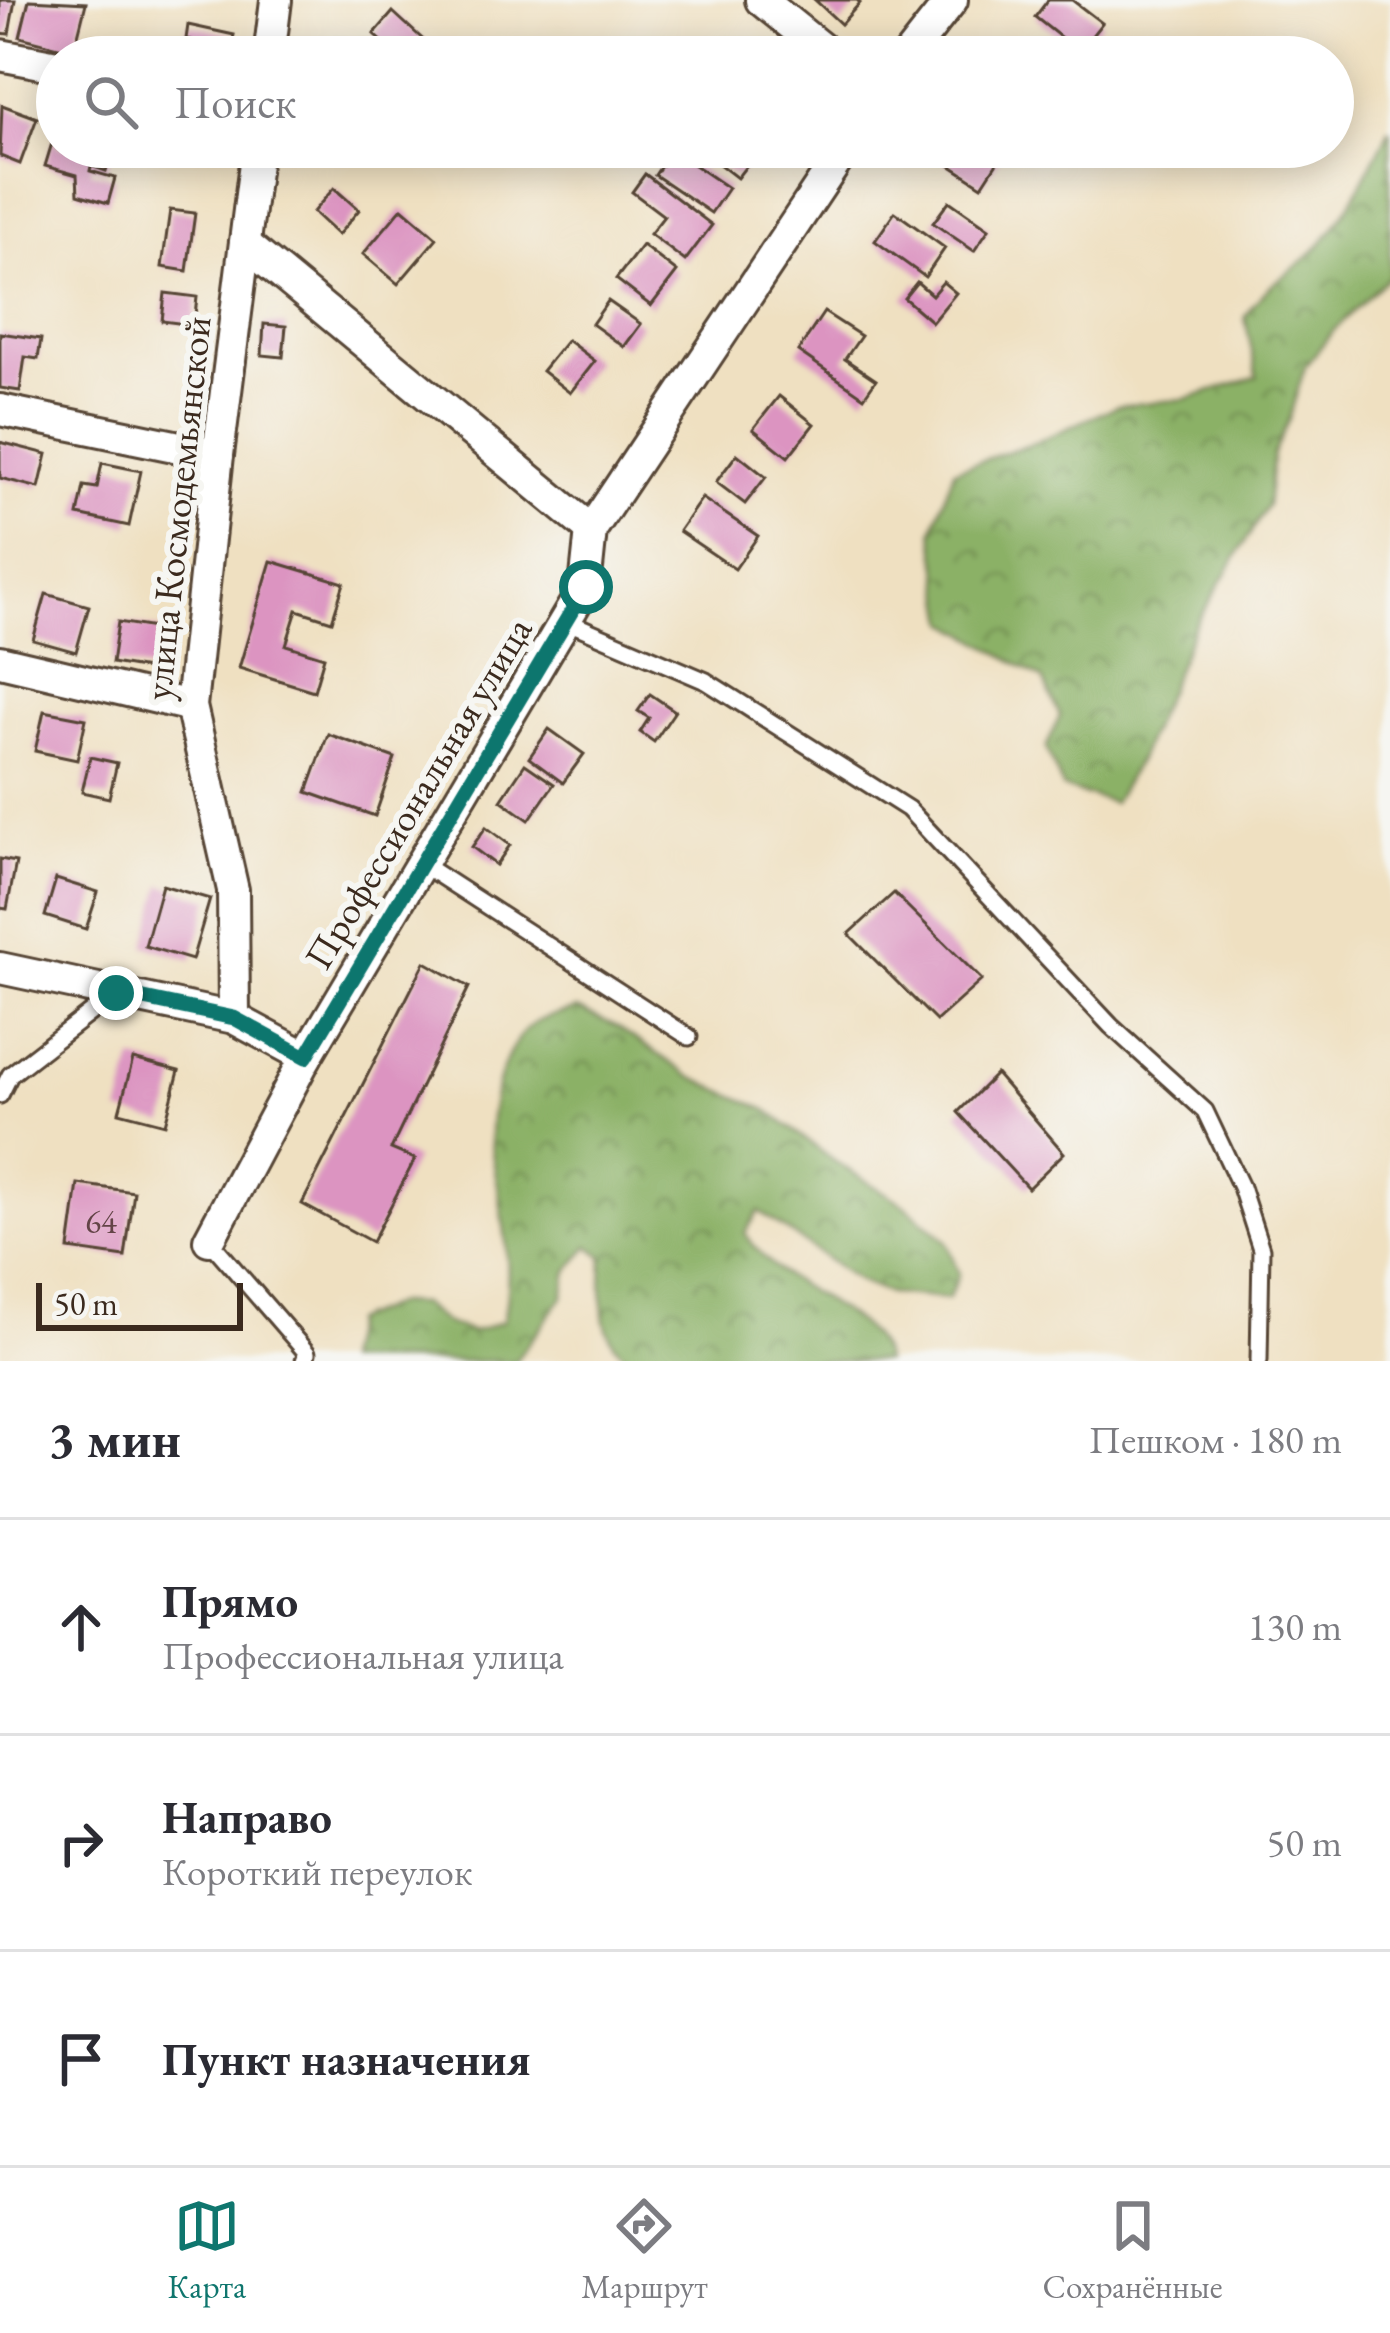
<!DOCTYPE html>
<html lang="ru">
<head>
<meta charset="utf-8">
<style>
  body { margin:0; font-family:"EB Garamond",serif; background:#f2f2f3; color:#2b2b33 }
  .scale { position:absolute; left:36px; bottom:30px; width:207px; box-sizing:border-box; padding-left:12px; border:6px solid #3b2a1e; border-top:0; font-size:33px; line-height:42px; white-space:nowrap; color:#3b2a1e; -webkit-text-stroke:9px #f6f6f2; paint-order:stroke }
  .stop { position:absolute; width:36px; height:36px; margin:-27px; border:9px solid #0f766e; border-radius:50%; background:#fff }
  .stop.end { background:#0f766e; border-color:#fff; box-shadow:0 3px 12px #0008 }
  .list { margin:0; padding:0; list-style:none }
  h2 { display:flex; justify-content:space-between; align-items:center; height:156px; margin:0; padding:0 48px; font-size:51px }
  h2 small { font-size:39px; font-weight:400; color:#7c7c81 }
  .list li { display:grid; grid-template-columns:78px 1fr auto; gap:36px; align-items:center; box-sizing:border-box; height:216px; padding:0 48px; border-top:3px solid #e1e1e2 }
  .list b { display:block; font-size:45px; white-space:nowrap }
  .list p { margin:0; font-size:39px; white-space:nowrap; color:#7c7c81 }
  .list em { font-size:39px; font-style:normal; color:#7c7c81 }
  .icon { flex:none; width:66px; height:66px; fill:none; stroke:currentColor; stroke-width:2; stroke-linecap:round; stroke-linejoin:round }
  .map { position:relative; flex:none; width:1390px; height:1361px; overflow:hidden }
  .search { position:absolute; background:#fff; box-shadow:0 6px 30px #0003; left:36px; right:36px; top:36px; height:132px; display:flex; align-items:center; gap:30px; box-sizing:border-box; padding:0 42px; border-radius:66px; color:#7c7c81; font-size:45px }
  .sheet { height:804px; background:#fff }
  nav { display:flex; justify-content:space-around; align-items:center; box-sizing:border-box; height:168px; border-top:3px solid #e1e1e2; background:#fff; font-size:33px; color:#7c7c81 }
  nav a { display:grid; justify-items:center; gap:6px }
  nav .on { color:#0f766e }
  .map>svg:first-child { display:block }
  .forest { fill:url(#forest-crowns); stroke:#636e42; stroke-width:3 }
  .building { fill:#dc94c1 }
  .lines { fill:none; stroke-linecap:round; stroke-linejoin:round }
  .lane-casing { stroke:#564536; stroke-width:21 }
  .street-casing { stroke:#564536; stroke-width:36 }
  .lane { stroke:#fff; stroke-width:15 }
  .street { stroke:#fff; stroke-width:30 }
  .route { stroke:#0f766e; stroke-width:15 }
  .labels { text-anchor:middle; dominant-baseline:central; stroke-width:12; stroke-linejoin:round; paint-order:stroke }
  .number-label { font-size:33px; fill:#634447 }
  .street-label { font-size:39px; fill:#3b2a1e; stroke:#f6f6f2 }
</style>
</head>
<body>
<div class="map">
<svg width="1390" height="1361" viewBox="0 0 1390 1361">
  <defs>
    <pattern id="forest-crowns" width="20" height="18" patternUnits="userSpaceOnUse" patternTransform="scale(3)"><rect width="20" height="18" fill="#8bb166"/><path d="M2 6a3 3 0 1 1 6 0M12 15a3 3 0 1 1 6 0" fill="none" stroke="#739053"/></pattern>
  </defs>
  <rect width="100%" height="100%" fill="#f6f6f2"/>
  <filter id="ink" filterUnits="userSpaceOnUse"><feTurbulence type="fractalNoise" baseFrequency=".00833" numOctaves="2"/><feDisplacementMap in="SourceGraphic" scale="24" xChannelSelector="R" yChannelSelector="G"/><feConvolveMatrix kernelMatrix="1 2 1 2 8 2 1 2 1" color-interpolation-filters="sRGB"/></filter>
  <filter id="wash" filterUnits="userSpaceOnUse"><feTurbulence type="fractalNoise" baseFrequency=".004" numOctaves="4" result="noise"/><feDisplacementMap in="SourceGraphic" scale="48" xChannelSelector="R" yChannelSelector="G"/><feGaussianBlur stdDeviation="2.7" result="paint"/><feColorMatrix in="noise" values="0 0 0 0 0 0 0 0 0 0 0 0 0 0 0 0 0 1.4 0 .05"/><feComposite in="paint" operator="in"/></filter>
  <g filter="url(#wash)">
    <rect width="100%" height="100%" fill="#efe0c1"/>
    <g class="forest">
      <path d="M1390 128V275L1335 329 1305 366 1289 419 1273 454 1267 506 1194 627 1138 760 1113 803 1063 788 1046 748 1060 716 1043 679 948 622 933 531 954 470 1036 442 1117 406 1186 399 1257 377 1245 317C1267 282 1287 277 1314 251 1347 218 1369 169 1390 128Z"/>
      <path d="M577 1009 616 1026 693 1078 767 1110 834 1161 905 1205 946 1241 959 1274 948 1299 889 1294 859 1282 759 1211 745 1233C756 1250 768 1263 784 1275 814 1297 876 1321 884 1361H634C596 1342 602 1292 603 1256L589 1246 568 1271 563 1297 515 1361H343L351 1322 397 1303 420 1304 448 1325 474 1332 503 1321C516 1261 499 1203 491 1144 486 1111 504 1044 533 1024 544 1016 564 1014 577 1009Z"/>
    </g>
    <g id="blocks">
      <g class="building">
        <polygon points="0,0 15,0 9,34 0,33"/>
        <polygon points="29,0 86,3 74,51 20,37"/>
        <polygon points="815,0 857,0 860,3 841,24"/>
        <polygon points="1048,0 1072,0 1102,23 1079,52 1035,17"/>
        <polygon points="393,12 442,57 400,57 374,34"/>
        <polygon points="188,25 234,35 229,57 192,57 195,41 186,39"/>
        <polygon points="2,105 37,118 20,164 0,156"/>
        <polygon points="56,130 57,147 113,147 106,171 91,166 90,171 115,178 108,203 78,194 77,175 45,166"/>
        <polygon points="697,147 750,147 757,152 737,178"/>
        <polygon points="951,147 983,147 1000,158 982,186 942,160"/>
        <polygon points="672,150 728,188 711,213 655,175"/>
        <polygon points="645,174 712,225 685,261 650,234 664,216 632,192"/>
        <polygon points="334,188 359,210 338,235 313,212"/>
        <polygon points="949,201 989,229 974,251 933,223"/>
        <polygon points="402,208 437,238 398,284 363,254"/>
        <polygon points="170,210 195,213 187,271 162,267"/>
        <polygon points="895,212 945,248 925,277 875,241"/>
        <polygon points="642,245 677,272 651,306 616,279"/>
        <polygon points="917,282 932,295 943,282 956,293 932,322 904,298"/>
        <polygon points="165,293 197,297 194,325 162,321"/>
        <polygon points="608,301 641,324 624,347 592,324"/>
        <polygon points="824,312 861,336 845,359 876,380 864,397 798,351"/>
        <polygon points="264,324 286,326 283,357 262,355"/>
        <polygon points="0,333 41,339 38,359 25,357 20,391 0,388"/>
        <polygon points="567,340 595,361 570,393 542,371"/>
        <polygon points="779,396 814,424 788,457 753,429"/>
        <polygon points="0,442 47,454 39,488 0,478"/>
        <polygon points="737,454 766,477 745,504 716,482"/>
        <polygon points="102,463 141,471 129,526 78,515 84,486 97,488"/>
        <polygon points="702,498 758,536 735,569 679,531"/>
        <polygon points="271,561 344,583 332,621 297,610 286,645 324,657 314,691 239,668"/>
        <polygon points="46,594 89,606 76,652 33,640"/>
        <polygon points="118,622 160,629 153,670 112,663"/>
        <polygon points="650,694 675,711 654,742 640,732 649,718 638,711"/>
        <polygon points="44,711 86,719 77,760 35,751"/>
        <polygon points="549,729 584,754 563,783 529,758"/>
        <polygon points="328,734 395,758 375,816 307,792"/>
        <polygon points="90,757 117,763 109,798 82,792"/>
        <polygon points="525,764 554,784 529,820 501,800"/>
        <polygon points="486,827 510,845 496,865 472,847"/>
        <polygon points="0,859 16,862 7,909 0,908"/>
        <polygon points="56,879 98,892 86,929 45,916"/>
        <polygon points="162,885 210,899 192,960 145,946"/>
        <polygon points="894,893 982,980 936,1021 849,934"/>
        <polygon points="425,962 469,987 391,1149 415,1159 372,1242 302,1204"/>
        <polygon points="133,1059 179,1071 165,1124 119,1112"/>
        <polygon points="996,1074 1064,1153 1028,1188 958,1112"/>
        <polygon points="78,1184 134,1192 125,1257 69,1249"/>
      </g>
    </g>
  </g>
  <g filter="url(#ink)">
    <use href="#blocks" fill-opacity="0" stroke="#564536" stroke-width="3"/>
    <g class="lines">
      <g class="lane-casing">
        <g id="lane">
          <polyline points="566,621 706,681 908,809 1111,1026 1205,1111 1241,1187 1261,1249 1259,1361"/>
          <polyline points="422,864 689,1037"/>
          <polyline points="0,1095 10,1075 113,995"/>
          <polyline points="209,1240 307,1353 304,1361"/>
        </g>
      </g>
      <g class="street-casing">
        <g id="street">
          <polyline points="761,0 832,57"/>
          <polyline points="0,55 57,66"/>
          <polyline points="269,57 276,0"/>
          <polyline points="907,57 952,0"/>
          <polyline points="245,244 591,530"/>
          <polyline points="0,410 218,455"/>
          <polyline points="0,661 191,706"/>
          <polyline points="0,968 234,1018 306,1057"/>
          <polyline points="234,1018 233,890 191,706 218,455 257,147"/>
          <polyline points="209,1240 306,1057 585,587 591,530 846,147"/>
        </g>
      </g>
      <use href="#lane" class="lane"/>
      <use href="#street" class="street"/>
    </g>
  </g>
  <g class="lines" filter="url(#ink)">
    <polyline class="route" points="116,993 234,1018 306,1057 586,587"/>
  </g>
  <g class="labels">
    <g class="number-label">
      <text x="101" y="1221">64</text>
    </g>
    <g class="street-label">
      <text transform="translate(177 508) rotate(-84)">улица Космодемьянской</text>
      <text transform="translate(418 793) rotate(-59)">Профессиональная улица</text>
    </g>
  </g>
</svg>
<div class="scale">50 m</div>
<div class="stop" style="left:586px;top:587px"></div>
<div class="stop end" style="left:116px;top:993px"></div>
<div class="search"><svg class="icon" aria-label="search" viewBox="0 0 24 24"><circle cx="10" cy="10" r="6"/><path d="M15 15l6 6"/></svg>Поиск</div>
</div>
<section class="sheet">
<h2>3 мин<small>Пешком · 180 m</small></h2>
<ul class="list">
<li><svg class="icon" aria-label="ahead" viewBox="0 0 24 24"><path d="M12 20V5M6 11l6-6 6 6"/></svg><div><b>Прямо</b><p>Профессиональная улица</p></div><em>130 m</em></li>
<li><svg class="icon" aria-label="right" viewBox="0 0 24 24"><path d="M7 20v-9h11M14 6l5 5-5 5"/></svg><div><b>Направо</b><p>Короткий переулок</p></div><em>50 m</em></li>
<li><svg class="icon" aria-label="arrive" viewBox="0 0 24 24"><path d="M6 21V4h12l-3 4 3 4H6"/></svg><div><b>Пункт назначения</b></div></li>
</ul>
</section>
<nav>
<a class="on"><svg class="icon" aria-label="map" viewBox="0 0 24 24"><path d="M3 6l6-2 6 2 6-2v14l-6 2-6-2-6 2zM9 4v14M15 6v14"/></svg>Карта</a>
<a><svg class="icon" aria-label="directions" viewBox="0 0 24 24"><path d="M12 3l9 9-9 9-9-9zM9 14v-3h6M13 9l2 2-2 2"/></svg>Маршрут</a>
<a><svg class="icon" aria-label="saved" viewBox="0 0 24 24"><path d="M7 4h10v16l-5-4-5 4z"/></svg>Сохранённые</a>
</nav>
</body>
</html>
